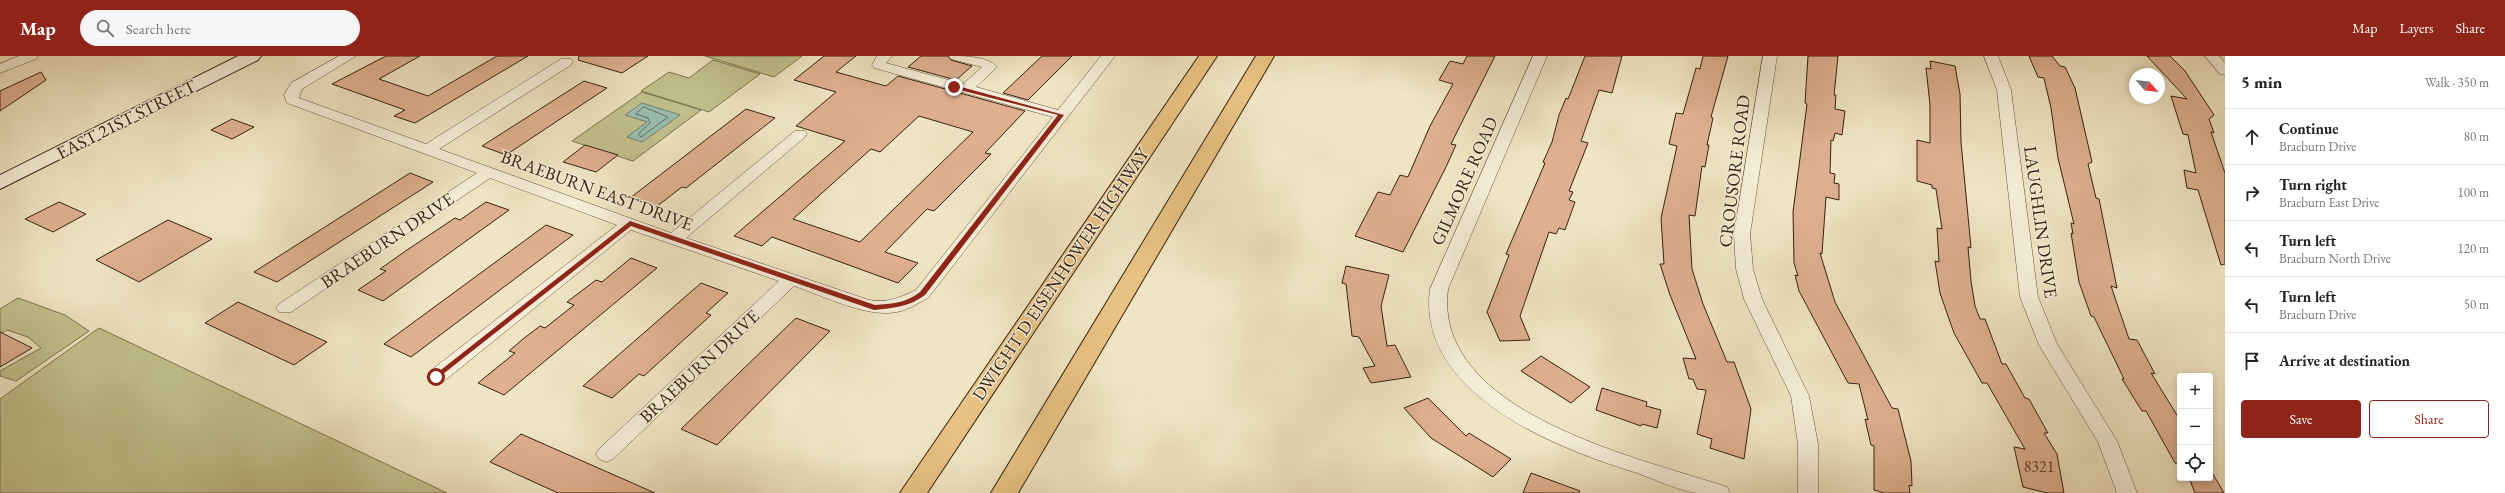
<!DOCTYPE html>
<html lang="en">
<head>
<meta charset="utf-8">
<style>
  body { margin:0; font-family:"EB Garamond",serif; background:#f6f6f6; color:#222 }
  .controls { position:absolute; right:12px; bottom:12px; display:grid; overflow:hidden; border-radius:4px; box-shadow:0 2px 6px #0003 }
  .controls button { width:36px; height:36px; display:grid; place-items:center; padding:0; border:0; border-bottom:1px solid #e0e0e0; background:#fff; color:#222; font:20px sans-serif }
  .compass { position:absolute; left:2129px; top:12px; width:36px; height:36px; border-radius:50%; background:#fff; box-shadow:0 2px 6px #0003; rotate:117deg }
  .stop { position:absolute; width:12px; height:12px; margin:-9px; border:3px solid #8f2418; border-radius:50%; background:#fff }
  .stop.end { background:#8f2418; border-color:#fff; box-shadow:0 1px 4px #0008 }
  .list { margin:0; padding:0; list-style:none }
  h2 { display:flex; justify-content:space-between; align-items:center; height:52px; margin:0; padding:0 16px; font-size:17px }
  h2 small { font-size:13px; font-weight:400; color:#767676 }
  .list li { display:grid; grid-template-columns:26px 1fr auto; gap:12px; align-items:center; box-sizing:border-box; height:56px; padding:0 16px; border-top:1px solid #e0e0e0 }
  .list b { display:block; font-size:15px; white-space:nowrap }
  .list p { margin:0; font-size:13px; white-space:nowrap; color:#767676 }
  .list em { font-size:13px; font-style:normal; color:#767676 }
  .actions { display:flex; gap:8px; padding:12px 16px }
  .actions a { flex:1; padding:9px 0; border:1px solid #8f2418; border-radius:4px; text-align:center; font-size:14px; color:#8f2418 }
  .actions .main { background:#8f2418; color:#fff }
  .icon { flex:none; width:22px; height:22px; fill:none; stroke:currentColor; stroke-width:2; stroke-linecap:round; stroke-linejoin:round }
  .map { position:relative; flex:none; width:2225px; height:437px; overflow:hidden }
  header { display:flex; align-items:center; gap:24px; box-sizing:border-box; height:56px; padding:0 20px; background:#8f2418; color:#fff }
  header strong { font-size:19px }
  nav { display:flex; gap:22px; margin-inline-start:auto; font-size:14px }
  .search { width:280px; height:36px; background:#f6f6f6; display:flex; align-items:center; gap:10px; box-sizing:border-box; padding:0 14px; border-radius:22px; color:#767676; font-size:15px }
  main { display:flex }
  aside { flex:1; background:#fff }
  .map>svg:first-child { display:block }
  .green { fill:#c2c28e; stroke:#7c7250 }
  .water { fill:#9abfb1; stroke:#728071 }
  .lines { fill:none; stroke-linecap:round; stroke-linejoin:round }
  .shore { stroke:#687061; stroke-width:1 }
  .building { fill:#deb090; stroke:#372111; fill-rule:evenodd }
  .street-casing { stroke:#65523e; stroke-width:1 }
  .secondary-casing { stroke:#372111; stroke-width:2 }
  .highway-casing { stroke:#372111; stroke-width:2 }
  .street { fill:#f5eed8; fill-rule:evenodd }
  .secondary { fill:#f5eed8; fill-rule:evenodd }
  .highway { fill:#e8c282; fill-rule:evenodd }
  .route { fill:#8f2418 }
  .labels { text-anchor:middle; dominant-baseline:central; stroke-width:3; stroke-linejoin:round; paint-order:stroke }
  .number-label { font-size:16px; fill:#614531 }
  .street-label { font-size:18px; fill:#372111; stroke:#f5eed8 }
</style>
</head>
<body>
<header>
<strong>Map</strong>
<div class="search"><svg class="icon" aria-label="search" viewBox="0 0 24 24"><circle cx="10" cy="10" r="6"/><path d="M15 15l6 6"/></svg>Search here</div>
<nav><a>Map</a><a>Layers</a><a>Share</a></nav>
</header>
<main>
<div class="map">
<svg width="2225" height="437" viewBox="0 0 2225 437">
  <rect width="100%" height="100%" fill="#f0e5c3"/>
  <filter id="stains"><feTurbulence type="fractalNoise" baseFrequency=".005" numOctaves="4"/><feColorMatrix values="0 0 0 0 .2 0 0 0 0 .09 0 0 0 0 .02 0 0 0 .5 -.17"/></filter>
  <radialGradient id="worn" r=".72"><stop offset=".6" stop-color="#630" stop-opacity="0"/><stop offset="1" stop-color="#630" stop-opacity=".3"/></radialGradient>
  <g class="green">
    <polygon points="705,0 802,0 774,21"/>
    <polygon points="713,4 760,18 709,56 641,35 669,16 689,22"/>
    <polygon points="642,36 701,54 633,105 572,85"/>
    <polygon points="18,242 65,259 89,275 16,325 0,320 0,315 41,292 28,281 7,274 0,278 0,253"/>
    <polygon points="99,272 447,437 0,437 0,343"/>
  </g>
  <polygon class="water" points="642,47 680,59 642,86 627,81 647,66 625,59"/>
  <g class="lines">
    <polygon class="shore" points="644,51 668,61 641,81 638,78 650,67 648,62 636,58"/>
  </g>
  <g class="building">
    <polygon points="386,0 420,0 379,23 428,40 497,0 528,0 415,67 394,60 405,54 332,28"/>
    <polygon points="579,0 648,0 622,17 578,4"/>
    <path d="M824 0H856L836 16 886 30 898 20 1025 55 985 97 991 98 934 155 927 153 885 196 918 207 898 227 772 181 762 190 734 180 845 85 796 70 836 36 794 24ZM919 60 973 76 860 186 793 163 871 93 880 96Z"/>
    <polygon points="921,0 948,0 951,4 972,10 956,24 908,11"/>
    <polygon points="1042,0 1072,0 1028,44 1003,37"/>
    <polygon points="1467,0 1495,0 1451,88 1456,89 1446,111 1403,196 1355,180 1378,136 1390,139 1400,119 1408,121 1430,70 1453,28 1439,24 1450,5 1463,8"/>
    <polygon points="1585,0 1622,0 1612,37 1599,34 1581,85 1588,87 1569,135 1573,136 1569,144 1575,146 1565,174 1559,172 1556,178 1549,176 1520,260 1530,284 1500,285 1487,256 1509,199 1506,198 1545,107 1543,106 1552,86 1559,59 1566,42 1568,43"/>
    <polygon points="1703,0 1728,0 1711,61 1713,62 1707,89 1709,89 1705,111 1702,110 1695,160 1689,159 1692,213 1703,248 1727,306 1734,306 1751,353 1744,403 1710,392 1712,383 1697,378 1706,334 1697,333 1693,323 1689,323 1683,302 1696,303 1670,239 1660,208 1664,208 1661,162 1677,90 1669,88 1676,57 1683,58 1696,12 1700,13"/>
    <polygon points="1808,0 1838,0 1834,39 1836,39 1835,53 1845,55 1842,79 1835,77 1833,85 1831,84 1830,117 1835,118 1834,127 1839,128 1839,144 1826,141 1822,198 1820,197 1835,246 1892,352 1898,353 1911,405 1912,430 1909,429 1910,437 1884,437 1874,434 1874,390 1871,389 1865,363 1868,364 1859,328 1848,327 1799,235 1795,219 1798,220 1794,207 1793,156 1807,48 1805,47"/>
    <polygon points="2029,0 2052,0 2060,10 2065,11 2075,32 2092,106 2088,108 2096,142 2099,143 2117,232 2111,230 2129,283 2137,284 2155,318 2151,317 2180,364 2180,408 2175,407 2146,355 2142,355 2122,323 2124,323 2094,261 2091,260 2079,226 2071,177 2073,178 2071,167 2074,168 2058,102 2051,52 2044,22 2038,21"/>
    <polygon points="2147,0 2170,0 2185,15 2214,59 2209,63 2214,77 2211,76 2225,117 2225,208 2221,209 2198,134 2187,132 2184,114 2196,117 2188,79 2183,78 2171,40 2187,43"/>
    <polygon points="1930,5 1955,10 1960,38 1961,86 1971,192 1968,191 1971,225 1975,250 1980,263 1985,263 2002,308 2006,308 2025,342 2029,343 2048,377 2044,377 2057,398 2064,437 2047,437 2023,431 2014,391 2025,393 1987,327 1982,327 1954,277 1940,237 1935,205 1939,206 1937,172 1942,173 1936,133 1932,132 1932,129 1917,125 1917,84 1930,87 1930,49 1926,12 1931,13"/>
    <polygon points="41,16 46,24 0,55 0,35"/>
    <polygon points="584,25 607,32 506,99 482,90"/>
    <polygon points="746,53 775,62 686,132 682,131 656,151 630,142"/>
    <polygon points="232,63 254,71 232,83 211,74"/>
    <polygon points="585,89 618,99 596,116 563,106"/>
    <polygon points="410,117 433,126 277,226 254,216"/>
    <polygon points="59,146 86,158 53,176 25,163"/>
    <polygon points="486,146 509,154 383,245 358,234 386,215 380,213 407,194 455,162 460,164"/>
    <polygon points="168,164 212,183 139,226 96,204"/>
    <polygon points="546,169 573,179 411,301 384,288"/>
    <polygon points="631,202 657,212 504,339 478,327 515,297 509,295 523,283 540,270 545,272 574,249 567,246 596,224 602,226"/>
    <polygon points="1346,210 1389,219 1381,250 1387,290 1395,289 1411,321 1371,327 1363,312 1375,310 1359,281 1352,280 1346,228 1342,227"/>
    <polygon points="701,227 728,237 706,257 711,259 644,320 639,318 612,342 583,330"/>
    <polygon points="238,246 327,286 294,309 205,267"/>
    <polygon points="796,262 830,275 717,389 681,373"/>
    <polygon points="0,276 32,292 0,311"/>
    <polygon points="1541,300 1590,331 1571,347 1521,315"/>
    <polygon points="1602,332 1647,346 1646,350 1661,354 1657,372 1642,368 1641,370 1596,354"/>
    <polygon points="1428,342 1466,380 1469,377 1511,403 1493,421 1431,382 1404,352"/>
    <polygon points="521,378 655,437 558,437 490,406"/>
    <polygon points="2210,413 2224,437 2195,437 2189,422 2210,422"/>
    <polygon points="1531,417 1580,435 1579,437 1523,437"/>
  </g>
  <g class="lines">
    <g class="street-casing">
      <g id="street">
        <polygon points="19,0 38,0 36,3 0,17 0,8"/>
        <path d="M339 0H356L302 33 299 42 426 88 561 3H571L573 6 571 9 439 93 671 177 795 75H805L807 78 805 81 686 182 869 244C888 247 899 242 916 234L1053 61 874 12 872 9 877 0H892L886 7 963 28 982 11 951 3 949 0C964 0 988 0 997 11L976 31 1058 54 1101 0H1115L928 242C918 247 908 254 897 256 866 262 824 240 794 230L613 403 606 406 599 403 596 398 599 393 779 225 631 174 443 326 436 328 429 326 427 321 429 316 617 169 490 122 291 256H279L276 252 279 248 477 117 287 47 284 39 291 27Z"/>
        <path d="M1533 0H1547L1448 233C1432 357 1640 402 1727 431L1730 437C1719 437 1708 437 1697 437 1678 435 1650 421 1631 415 1553 391 1416 336 1430 233Z"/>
        <polygon points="1763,0 1777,0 1750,178 1753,213 1762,243 1809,340 1818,388 1818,437 1798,437 1798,388 1791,340 1744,243 1736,213 1734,178"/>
        <polygon points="1984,0 1998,0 2011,34 2038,241 2057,288 2117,385 2137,437 2117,437 2098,386 2039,289 2020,241 1997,34"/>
        <polygon points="2205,0 2219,0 2225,7 2225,19 2220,18"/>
      </g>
    </g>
    <g class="secondary-casing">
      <polygon id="secondary" points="238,0 261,0 258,4 0,133 0,119"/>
    </g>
    <g class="highway-casing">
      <g id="highway">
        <polygon points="1199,0 1217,0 927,437 900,437"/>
        <polygon points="1256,0 1274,0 1018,437 991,437"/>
      </g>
    </g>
    <use href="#street" class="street"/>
    <use href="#secondary" class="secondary"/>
    <use href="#highway" class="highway"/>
  </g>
  <path class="route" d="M954 29 1064 59 925 239C909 251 893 252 874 254L631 170 438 322 432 321 630 165 875 249C892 248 906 247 920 236L1058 59 952 32Z"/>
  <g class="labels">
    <g class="number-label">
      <text x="2039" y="410">8321</text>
    </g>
    <g class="street-label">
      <text transform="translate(126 63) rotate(-27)">EAST 21ST STREET</text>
      <text transform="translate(1734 115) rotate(-83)">CROUSORE ROAD</text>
      <text transform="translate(1464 125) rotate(-66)">GILMORE ROAD</text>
      <text transform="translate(597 134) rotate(20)">BRAEBURN EAST DRIVE</text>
      <text transform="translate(2041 166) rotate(82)">LAUGHLIN DRIVE</text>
      <text transform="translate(387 184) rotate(-34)">BRAEBURN DRIVE</text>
      <text transform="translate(1060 218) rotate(-56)">DWIGHT D EISENHOWER HIGHWAY</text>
      <text transform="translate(699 310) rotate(-43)">BRAEBURN DRIVE</text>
    </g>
  </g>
  <rect width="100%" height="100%" filter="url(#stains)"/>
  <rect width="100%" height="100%" fill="url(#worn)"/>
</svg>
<div class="controls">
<button>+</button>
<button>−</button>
<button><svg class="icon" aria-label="locate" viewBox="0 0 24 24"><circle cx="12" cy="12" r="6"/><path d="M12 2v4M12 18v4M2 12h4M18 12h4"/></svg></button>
</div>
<svg class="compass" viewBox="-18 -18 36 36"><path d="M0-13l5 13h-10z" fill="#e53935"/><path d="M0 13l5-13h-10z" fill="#767676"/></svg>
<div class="stop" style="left:436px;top:321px"></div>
<div class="stop end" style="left:954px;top:31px"></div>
</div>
<aside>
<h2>5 min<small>Walk · 350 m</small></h2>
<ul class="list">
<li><svg class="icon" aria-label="ahead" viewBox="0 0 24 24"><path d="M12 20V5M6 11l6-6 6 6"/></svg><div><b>Continue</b><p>Braeburn Drive</p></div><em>80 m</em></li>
<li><svg class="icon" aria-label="right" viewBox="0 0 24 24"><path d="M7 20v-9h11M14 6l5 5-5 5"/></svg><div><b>Turn right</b><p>Braeburn East Drive</p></div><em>100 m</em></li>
<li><svg class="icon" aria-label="left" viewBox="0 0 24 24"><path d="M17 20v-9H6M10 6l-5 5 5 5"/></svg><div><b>Turn left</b><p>Braeburn North Drive</p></div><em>120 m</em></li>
<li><svg class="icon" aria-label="left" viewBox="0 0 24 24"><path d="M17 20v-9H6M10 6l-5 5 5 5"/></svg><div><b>Turn left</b><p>Braeburn Drive</p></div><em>50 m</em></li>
<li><svg class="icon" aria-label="arrive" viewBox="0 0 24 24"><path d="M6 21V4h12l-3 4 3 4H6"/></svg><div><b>Arrive at destination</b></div></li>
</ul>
<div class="actions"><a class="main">Save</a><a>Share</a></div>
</aside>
</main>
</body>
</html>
